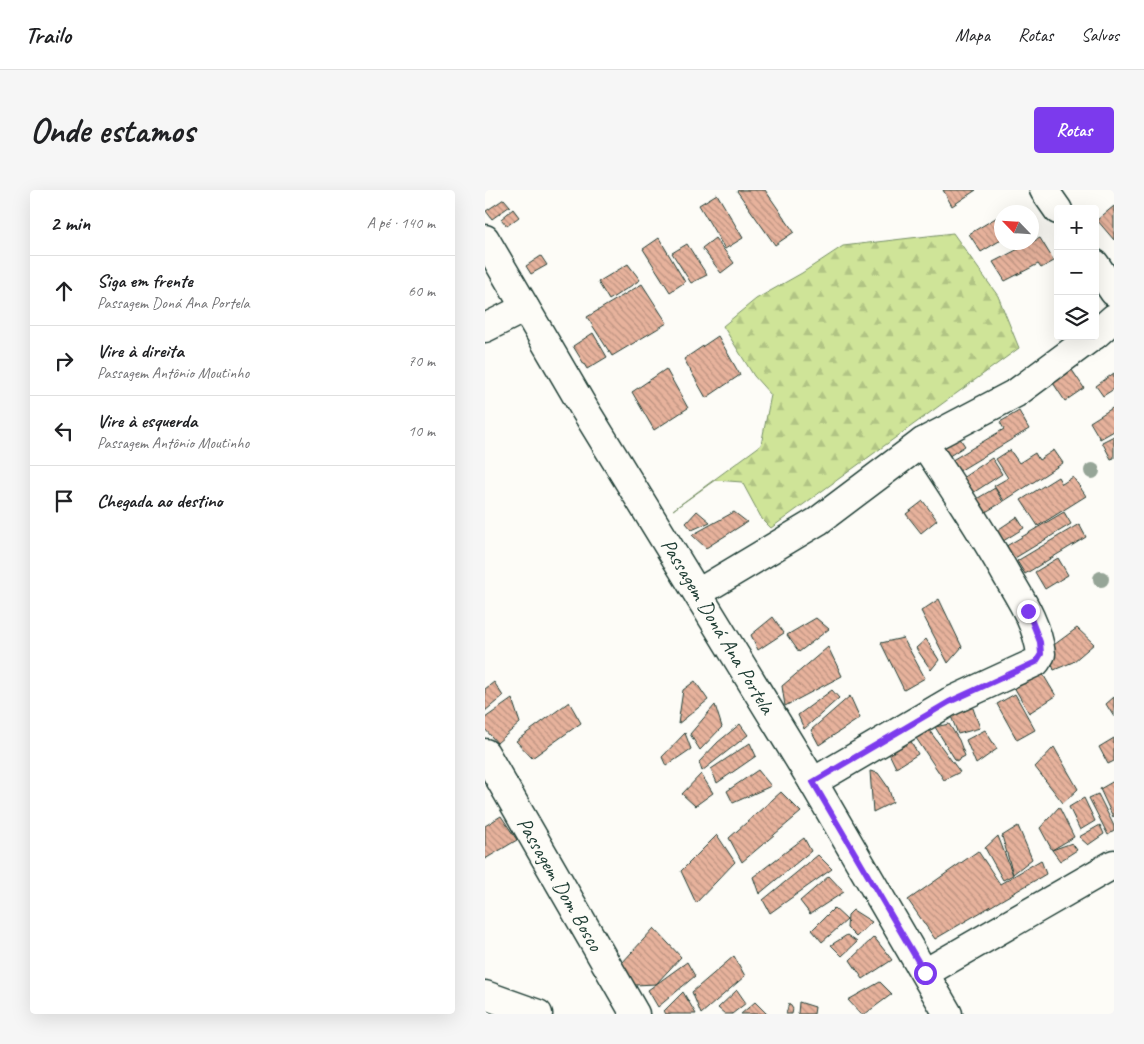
<!DOCTYPE html>
<html lang="pt">
<head>
<meta charset="utf-8">
<style>
  body { margin:0; font-family:Caveat,sans-serif; background:#f6f6f6; color:#202124 }
  .controls { position:absolute; right:15px; top:15px; display:grid; overflow:hidden; border-radius:5px; box-shadow:0 5px 20px #0002 }
  .controls button { width:45px; height:45px; display:grid; place-items:center; padding:0; border:0; border-bottom:1px solid #e0e0e0; background:#fff; color:#202124; font:25px sans-serif }
  .compass { position:absolute; left:509px; top:15px; width:45px; height:45px; border-radius:50%; background:#fff; box-shadow:0 5px 20px #0002; rotate:295deg }
  .stop { position:absolute; width:15px; height:15px; margin:-11px; border:4px solid #7c3aed; border-radius:50%; background:#fff }
  .stop.end { background:#7c3aed; border-color:#fff; box-shadow:0 1px 5px #0008 }
  .list { margin:0; padding:0; list-style:none }
  h2 { display:flex; justify-content:space-between; align-items:center; height:65px; margin:0; padding:0 20px; font-size:21px }
  h2 small { font-size:16px; font-weight:400; color:#757577 }
  .list li { display:grid; grid-template-columns:32px 1fr auto; gap:15px; align-items:center; box-sizing:border-box; height:70px; padding:0 20px; border-top:1px solid #e0e0e0 }
  .list b { display:block; font-size:19px; white-space:nowrap }
  .list p { margin:0; font-size:16px; white-space:nowrap; color:#757577 }
  .list em { font-size:16px; font-style:normal; color:#757577 }
  .icon { flex:none; width:28px; height:28px; fill:none; stroke:currentColor; stroke-width:2; stroke-linecap:round; stroke-linejoin:round }
  .map { position:relative; flex:none; width:629px; height:824px; overflow:hidden; border-radius:5px }
  header { display:flex; align-items:center; gap:30px; box-sizing:border-box; height:70px; padding:0 25px; background:#fff; border-bottom:1px solid #e0e0e0 }
  header strong { font-size:24px }
  nav { display:flex; gap:28px; margin-inline-start:auto; font-size:18px }
  .intro { display:flex; align-items:center; justify-content:space-between; box-sizing:border-box; height:120px; padding:0 30px }
  h1 { margin:0; font-size:35px }
  .button { padding:12px 22px; border-radius:5px; background:#7c3aed; color:#fff; font-size:18px; font-weight:700 }
  main { display:flex; gap:30px; padding:0 30px }
  aside { flex:1; background:#fff; border-radius:5px; box-shadow:0 5px 20px #0002 }
  .map>svg:first-child { display:block }
  .forest { fill:url(#forest-firs); stroke:#779066 }
  .building { fill:url(#building-back-hatch); stroke:#1f3d34 }
  .lines { fill:none; stroke-linecap:round; stroke-linejoin:round }
  .minor-casing { stroke:#1f3d34; stroke-width:31 }
  .minor { stroke:#fdfcf7; stroke-width:28 }
  .tree { fill:#96a597 }
  .route { stroke:#7c3aed; stroke-width:6 }
  .labels { text-anchor:middle; dominant-baseline:central; stroke-width:5; stroke-linejoin:round; paint-order:stroke }
  .street-label { font-size:21px; fill:#1f3d34; stroke:#fdfcf7 }
</style>
</head>
<body>
<header>
<strong>Trailo</strong>
<nav><a>Mapa</a><a>Rotas</a><a>Salvos</a></nav>
</header>
<div class="intro"><h1>Onde estamos</h1><a class="button">Rotas</a></div>
<main>
<aside>
<h2>2 min<small>A pé · 140 m</small></h2>
<ul class="list">
<li><svg class="icon" aria-label="ahead" viewBox="0 0 24 24"><path d="M12 20V5M6 11l6-6 6 6"/></svg><div><b>Siga em frente</b><p>Passagem Doná Ana Portela</p></div><em>60 m</em></li>
<li><svg class="icon" aria-label="right" viewBox="0 0 24 24"><path d="M7 20v-9h11M14 6l5 5-5 5"/></svg><div><b>Vire à direita</b><p>Passagem Antônio Moutinho</p></div><em>70 m</em></li>
<li><svg class="icon" aria-label="left" viewBox="0 0 24 24"><path d="M17 20v-9H6M10 6l-5 5 5 5"/></svg><div><b>Vire à esquerda</b><p>Passagem Antônio Moutinho</p></div><em>10 m</em></li>
<li><svg class="icon" aria-label="arrive" viewBox="0 0 24 24"><path d="M6 21V4h12l-3 4 3 4H6"/></svg><div><b>Chegada ao destino</b></div></li>
</ul>
</aside>
<div class="map">
<svg width="629" height="824" viewBox="0 0 629 824">
  <defs>
    <pattern id="forest-firs" width="22" height="20" patternUnits="userSpaceOnUse" patternTransform="scale(1.25)"><rect width="22" height="20" fill="#cfe498"/><path d="M5 1l3.5 6h-7zM16 11l3.5 6h-7z" fill="#b1c484"/></pattern>
    <pattern id="building-back-hatch" width="6" height="6" patternUnits="userSpaceOnUse" patternTransform="scale(1.25)"><rect width="6" height="6" fill="#e7b29c"/><path d="M-1 5l2 2M0 0l6 6M5-1l2 2" fill="none" stroke="#bb9280"/></pattern>
  </defs>
  <rect width="100%" height="100%" fill="#fdfcf7"/>
  <filter id="ink" filterUnits="userSpaceOnUse"><feTurbulence type="fractalNoise" baseFrequency=".02" numOctaves="2"/><feDisplacementMap in="SourceGraphic" scale="10" xChannelSelector="R" yChannelSelector="G"/><feConvolveMatrix kernelMatrix="1 2 1 2 8 2 1 2 1" color-interpolation-filters="sRGB"/></filter>
  <g filter="url(#ink)">
    <polygon class="forest" points="468,43 513,106 534,158 286,338 277,329 257,292 230,290 188,320 276,255 286,205 269,186 238,136 271,109 317,83 358,56"/>
    <g class="building">
      <polygon points="254,0 280,0 309,42 290,55 252,1"/>
      <polygon points="458,0 491,0 467,16"/>
      <polygon points="232,4 258,48 240,59 214,15"/>
      <polygon points="19,9 25,16 7,29 1,21"/>
      <polygon points="629,16 629,50 612,30"/>
      <polygon points="28,19 34,27 22,36 16,29"/>
      <polygon points="514,26 516,29 516,50 496,62 484,44"/>
      <polygon points="174,48 200,92 185,102 158,59"/>
      <polygon points="230,48 249,73 236,83 217,58"/>
      <polygon points="555,48 569,71 556,78 553,74 520,91 508,72"/>
      <polygon points="202,54 222,85 206,93 187,63"/>
      <polygon points="56,66 62,75 46,84 41,76"/>
      <polygon points="143,74 155,90 124,110 113,92"/>
      <polygon points="157,94 182,133 127,166 102,127"/>
      <polygon points="108,143 122,167 102,179 88,156"/>
      <polygon points="233,146 255,185 221,208 199,169"/>
      <polygon points="581,171 599,198 580,211 562,184"/>
      <polygon points="181,179 203,218 169,240 147,202"/>
      <polygon points="629,183 629,199 618,206 611,196"/>
      <polygon points="629,217 629,241 615,249 605,232"/>
      <polygon points="534,221 544,239 471,283 464,272 519,239 515,232"/>
      <polygon points="468,238 480,256 455,272 444,254"/>
      <polygon points="629,246 629,268 626,269 617,252"/>
      <polygon points="525,260 534,273 550,263 554,270 569,260 578,273 519,311 509,296 523,288 511,269"/>
      <polygon points="507,268 517,284 477,310 467,295"/>
      <polygon points="573,287 577,294 588,287 601,306 553,336 536,310"/>
      <polygon points="510,298 518,312 490,328 483,314"/>
      <polygon points="438,311 452,330 436,343 421,324"/>
      <polygon points="212,321 225,332 207,340 201,333"/>
      <polygon points="249,322 262,332 221,358 207,345"/>
      <polygon points="579,322 586,334 520,374 513,361"/>
      <polygon points="532,327 539,338 515,353 508,343"/>
      <polygon points="594,334 601,347 540,384 532,371"/>
      <polygon points="573,368 583,385 560,399 550,382"/>
      <polygon points="454,409 477,457 463,473 436,421"/>
      <polygon points="288,427 299,443 273,460 266,445"/>
      <polygon points="331,428 344,439 314,462 302,445"/>
      <polygon points="592,438 609,454 588,472 569,480 562,460"/>
      <polygon points="418,448 440,488 419,500 396,453"/>
      <polygon points="441,449 454,470 446,480 431,458"/>
      <polygon points="343,457 357,486 300,516 297,496"/>
      <polygon points="556,481 571,506 544,523 529,497"/>
      <polygon points="210,491 223,510 193,534 198,500"/>
      <polygon points="9,492 18,506 0,521 0,499"/>
      <polygon points="347,500 354,508 319,539 313,525"/>
      <polygon points="530,504 550,540 532,550 512,514"/>
      <polygon points="365,506 375,528 334,555 326,540"/>
      <polygon points="484,507 495,538 473,544 462,516"/>
      <polygon points="629,507 629,527 621,514"/>
      <polygon points="27,509 35,533 12,553 0,539 0,528"/>
      <polygon points="84,512 96,533 47,568 31,551"/>
      <polygon points="230,515 237,537 215,560 205,544"/>
      <polygon points="255,534 263,545 217,581 214,572 233,552"/>
      <polygon points="464,534 474,550 480,566 471,571 450,537"/>
      <polygon points="444,540 475,582 459,590 429,545"/>
      <polygon points="500,540 512,559 491,574 481,550"/>
      <polygon points="200,543 206,559 181,576 177,567"/>
      <polygon points="422,544 433,564 411,578 401,557"/>
      <polygon points="629,548 629,571 623,574 614,557"/>
      <polygon points="265,553 271,566 232,593 226,579"/>
      <polygon points="569,557 593,599 578,613 550,577"/>
      <polygon points="273,580 286,596 248,613 242,601"/>
      <polygon points="385,581 393,583 403,597 408,612 388,622"/>
      <polygon points="216,584 228,603 210,616 197,604"/>
      <polygon points="629,591 629,626 628,627 615,599"/>
      <polygon points="296,602 316,622 257,672 244,648"/>
      <polygon points="613,604 629,636 629,641 623,645 604,608"/>
      <polygon points="599,608 610,631 595,640 584,617"/>
      <polygon points="574,617 589,647 567,660 555,638"/>
      <polygon points="16,626 32,650 0,669 0,636"/>
      <polygon points="615,635 619,644 603,655 594,647"/>
      <polygon points="533,636 547,669 528,684 517,646"/>
      <polygon points="232,645 250,672 211,713 196,681"/>
      <polygon points="513,646 528,685 518,690 500,658"/>
      <polygon points="319,648 326,661 274,704 268,687"/>
      <polygon points="587,653 592,660 575,671 567,660"/>
      <polygon points="493,661 515,694 556,670 561,684 450,749 423,710"/>
      <polygon points="333,665 347,679 285,723 278,710"/>
      <polygon points="344,686 359,702 325,724 315,711"/>
      <polygon points="349,718 362,730 337,752 327,740"/>
      <polygon points="368,720 387,732 371,747 362,738 363,725"/>
      <polygon points="169,738 196,767 171,794 150,795 136,774"/>
      <polygon points="362,745 372,752 357,766 346,755"/>
      <polygon points="389,747 407,770 378,789 365,770"/>
      <polygon points="249,766 260,786 216,824 207,802"/>
      <polygon points="202,772 210,786 173,817 163,800"/>
      <polygon points="395,792 407,804 380,824 376,824 363,810"/>
      <polygon points="252,800 261,813 247,824 240,824 233,818"/>
      <polygon points="198,802 211,824 181,824 179,821"/>
      <polygon points="270,812 282,824 256,824"/>
      <polygon points="314,812 330,817 329,824 313,824"/>
      <polygon points="304,813 308,819 307,824 301,824"/>
    </g>
    <g class="lines">
      <g class="minor-casing">
        <g id="minor">
          <polyline points="559,0 573,20"/>
          <polyline points="0,49 100,220 328,592 463,824"/>
          <polyline points="610,74 629,102"/>
          <polyline points="0,138 40,118"/>
          <polyline points="610,145 629,128"/>
          <polyline points="213,403 333,331 438,252 531,203 608,146"/>
          <polyline points="0,563 150,824"/>
          <path d="M328 592 464 512 551 472 556 464C552 433 536 410 521 384 496 339 467 296 438 252"/>
          <polyline points="440,783 629,674"/>
          <polyline points="0,805 53,824"/>
        </g>
      </g>
      <use href="#minor" class="minor"/>
    </g>
    <g class="tree">
      <circle cx="607" cy="281" r="8"/>
      <circle cx="616" cy="389" r="8"/>
    </g>
  </g>
  <g class="lines" filter="url(#ink)">
    <polyline class="route" points="440,783 328,592 464,512 551,472 556,464 555,452 543,421"/>
  </g>
  <g class="labels">
    <g class="street-label">
      <text transform="translate(233 436) rotate(59)">Passagem Doná Ana Portela</text>
      <text transform="translate(75 694) rotate(60)">Passagem Dom Bosco</text>
    </g>
  </g>
</svg>
<div class="controls">
<button>+</button>
<button>−</button>
<button><svg class="icon" aria-label="layers" viewBox="0 0 24 24"><path d="M12 4l9 5-9 5-9-5zM3 14l9 5 9-5"/></svg></button>
</div>
<svg class="compass" viewBox="-18 -18 36 36"><path d="M0-13l5 13h-10z" fill="#e53935"/><path d="M0 13l5-13h-10z" fill="#757577"/></svg>
<div class="stop" style="left:440px;top:783px"></div>
<div class="stop end" style="left:543px;top:421px"></div>
</div>
</main>
</body>
</html>
